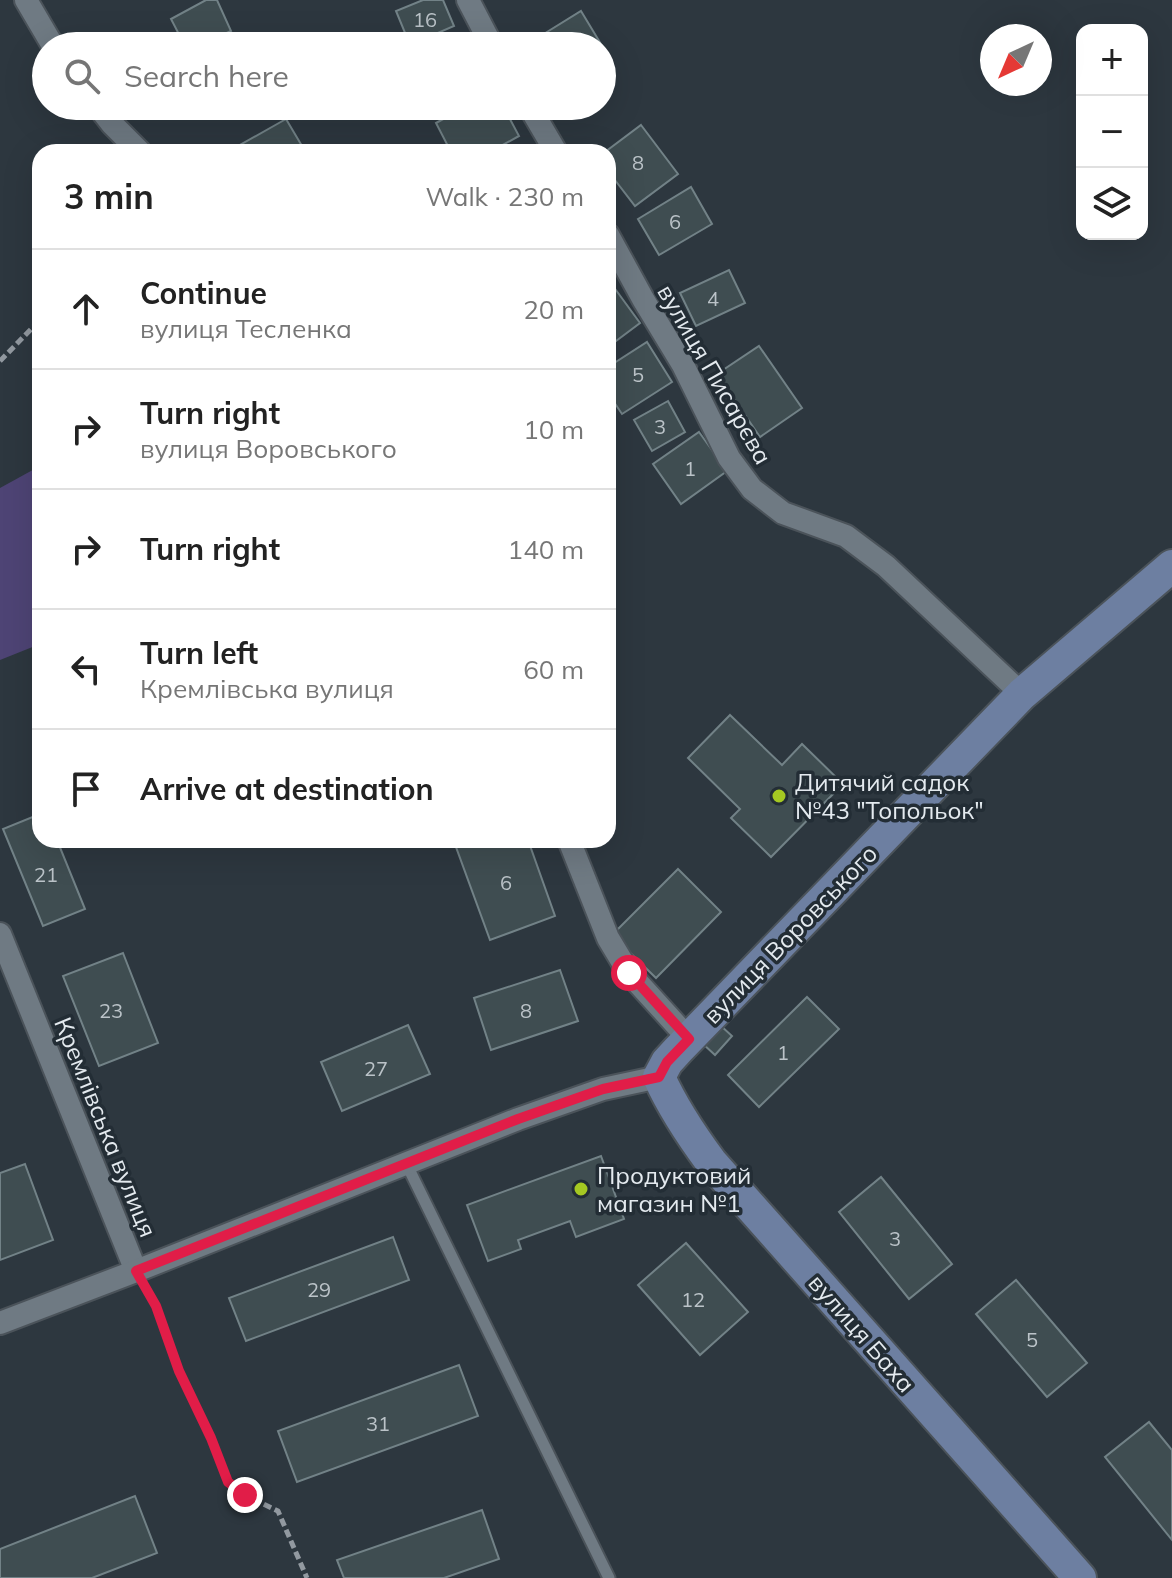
<!DOCTYPE html>
<html lang="en">
<head>
<meta charset="utf-8">
<style>
  body { margin:0; font-family:Mulish,sans-serif; background:#f6f6f6; color:#222 }
  .controls { position:absolute; right:24px; top:24px; display:grid; overflow:hidden; border-radius:16px; box-shadow:0 8px 32px #0002 }
  .controls button { width:72px; height:72px; display:grid; place-items:center; padding:0; border:0; border-bottom:2px solid #e0e0e0; background:#fff; color:#222; font:40px sans-serif }
  .compass { position:absolute; left:980px; top:24px; width:72px; height:72px; border-radius:50%; background:#fff; box-shadow:0 8px 32px #0002; rotate:224deg }
  .stop { position:absolute; width:24px; height:24px; margin:-18px; border:6px solid #e11d48; border-radius:50%; background:#fff }
  .stop.end { background:#e11d48; border-color:#fff; box-shadow:0 2px 8px #0008 }
  .list { margin:0; padding:0; list-style:none }
  h2 { display:flex; justify-content:space-between; align-items:center; height:104px; margin:0; padding:0 32px; font-size:34px }
  h2 small { font-size:26px; font-weight:400; color:#767676 }
  .list li { display:grid; grid-template-columns:52px 1fr auto; gap:24px; align-items:center; box-sizing:border-box; height:120px; padding:0 32px; border-top:2px solid #e0e0e0 }
  .list b { display:block; font-size:30px; white-space:nowrap }
  .list p { margin:0; font-size:26px; white-space:nowrap; color:#767676 }
  .list em { font-size:26px; font-style:normal; color:#767676 }
  .icon { flex:none; width:44px; height:44px; fill:none; stroke:currentColor; stroke-width:2; stroke-linecap:round; stroke-linejoin:round }
  .map { position:relative; flex:none; width:1172px; height:1578px; overflow:hidden }
  .search { position:absolute; background:#fff; box-shadow:0 8px 32px #0002; left:32px; top:32px; width:584px; height:88px; display:flex; align-items:center; gap:20px; box-sizing:border-box; padding:0 28px; border-radius:44px; color:#767676; font-size:30px }
  .panel { position:absolute; background:#fff; box-shadow:0 8px 32px #0002; left:32px; top:144px; width:584px; height:704px; border-radius:24px }
  .map>svg:first-child { display:block }
  .green { fill:#4e4475 }
  .building { fill:#3f4d51; stroke:#728287; stroke-width:2 }
  .lines { fill:none; stroke-linecap:round; stroke-linejoin:round }
  .lane-casing { stroke:#4b535a; stroke-width:15 }
  .street-casing { stroke:#4b535a; stroke-width:26 }
  .secondary-casing { stroke:#4b535a; stroke-width:36 }
  .path { stroke:#9299a0; stroke-width:5; stroke-dasharray:8 4; stroke-linecap:butt }
  .lane { stroke:#6f7a83; stroke-width:11 }
  .street { stroke:#6f7a83; stroke-width:22 }
  .secondary { stroke:#6d7fa1; stroke-width:32 }
  .route { stroke:#e11d48; stroke-width:10 }
  .poi-dot { fill:#a5c822; stroke:#232d35; stroke-width:3 }
  .labels { text-anchor:middle; dominant-baseline:central; stroke-width:7; stroke-linejoin:round; paint-order:stroke }
  .number-label { font-size:20px; fill:#bbc3c8 }
  .street-label { font-size:24px; fill:#e4eaef; stroke:#232d35 }
  .poi-label { font-size:24px; fill:#e4eaef; stroke:#232d35; text-anchor:start }
</style>
</head>
<body>
<div class="map">
<svg width="1172" height="1578" viewBox="0 0 1172 1578">
  <rect width="100%" height="100%" fill="#2d373f"/>
  <polygon class="green" points="40,466 40,644 0,660 0,488"/>
  <g class="building">
    <polygon points="206,0 217,0 231,31 199,46 185,46 171,19"/>
    <polygon points="423,0 443,0 454,26 410,45 396,11"/>
    <polygon points="581,11 604,49 602,50 602,46 537,46 534,40"/>
    <polygon points="467,106 503,106 519,136 490,152 451,152 436,123"/>
    <polygon points="286,119 305,151 244,152 240,145"/>
    <polygon points="641,125 678,174 635,206 608,171 608,152 605,152"/>
    <polygon points="691,187 712,224 659,255 638,219"/>
    <polygon points="729,270 745,303 696,326 680,293"/>
    <polygon points="613,286 640,323 608,347 608,289"/>
    <polygon points="647,342 672,382 622,414 608,393 608,367"/>
    <polygon points="759,346 802,408 760,437 717,374"/>
    <polygon points="668,401 685,432 652,451 634,420"/>
    <polygon points="699,432 727,471 681,504 653,464"/>
    <polygon points="730,715 782,765 802,744 843,784 771,857 731,818 740,809 688,758"/>
    <polygon points="40,814 40,840 57,840 85,909 43,926 3,829"/>
    <polygon points="475,840 528,840 555,916 490,940 456,847"/>
    <polygon points="678,869 721,912 656,978 612,935"/>
    <polygon points="123,953 158,1043 99,1066 63,976"/>
    <polygon points="560,970 578,1021 491,1050 474,998"/>
    <polygon points="807,997 839,1029 759,1107 728,1075"/>
    <polygon points="408,1025 430,1074 342,1111 321,1062"/>
    <polygon points="720,1025 732,1036 715,1055 703,1044"/>
    <polygon points="601,1156 624,1219 576,1237 570,1221 518,1240 521,1249 488,1261 467,1205"/>
    <polygon points="25,1164 53,1240 0,1260 0,1173"/>
    <polygon points="881,1177 952,1264 909,1299 839,1212"/>
    <polygon points="393,1237 409,1280 246,1341 229,1298"/>
    <polygon points="686,1243 748,1312 700,1355 638,1285"/>
    <polygon points="1016,1280 1087,1363 1047,1397 976,1314"/>
    <polygon points="459,1365 478,1416 297,1482 278,1431"/>
    <polygon points="1149,1422 1172,1450 1172,1540 1105,1457"/>
    <polygon points="135,1496 157,1553 92,1578 0,1578 0,1549"/>
    <polygon points="482,1510 499,1559 444,1578 344,1578 337,1560"/>
  </g>
  <g class="lines">
    <g class="lane-casing">
      <polyline id="lane" points="406,1163 609,1578"/>
    </g>
    <g class="street-casing">
      <g id="street">
        <polyline points="26,0 53,46"/>
        <polyline points="468,0 492,46"/>
        <polyline points="98,106 112,124 140,152"/>
        <polyline points="529,106 556,152"/>
        <polyline points="608,235 643,299 683,365 729,458 752,489 783,513 846,536 886,566 1022,694"/>
        <polyline points="569,840 608,938 629,973 689,1039"/>
        <polyline points="0,934 136,1271"/>
        <polyline points="0,1323 136,1271 518,1119 603,1089 659,1077"/>
      </g>
    </g>
    <g class="secondary-casing">
      <path id="secondary" d="M1080 1578 711 1162C691 1135 673 1108 659 1077L667 1062 678 1050 1022 694 1172 566"/>
    </g>
    <g class="path">
      <polyline points="0,361 40,320"/>
      <polyline points="147,1289 156,1306 179,1371 211,1438 228,1482 245,1495 278,1511 307,1578"/>
    </g>
    <use href="#lane" class="lane"/>
    <use href="#street" class="street"/>
    <use href="#secondary" class="secondary"/>
  </g>
  <g class="lines">
    <polyline class="route" points="245,1495 228,1482 211,1438 179,1371 156,1306 136,1271 518,1119 603,1089 659,1077 667,1062 689,1039 629,973"/>
  </g>
  <g class="poi-dot">
    <circle cx="779" cy="796" r="8"/>
    <circle cx="581" cy="1189" r="8"/>
  </g>
  <g class="labels">
    <g class="number-label">
      <text x="425" y="19">16</text>
      <text x="638" y="162">8</text>
      <text x="675" y="221">6</text>
      <text x="713" y="298">4</text>
      <text x="638" y="374">5</text>
      <text x="660" y="426">3</text>
      <text x="690" y="468">1</text>
      <text x="46" y="874">21</text>
      <text x="506" y="882">6</text>
      <text x="111" y="1010">23</text>
      <text x="526" y="1010">8</text>
      <text x="783" y="1052">1</text>
      <text x="376" y="1068">27</text>
      <text x="895" y="1238">3</text>
      <text x="319" y="1289">29</text>
      <text x="693" y="1299">12</text>
      <text x="1032" y="1339">5</text>
      <text x="378" y="1423">31</text>
    </g>
    <g class="street-label">
      <text transform="translate(715 374) rotate(60)">вулиця Писарєва</text>
      <text transform="translate(790 934) rotate(-46)">вулиця Воровського</text>
      <text transform="translate(106 1127) rotate(68)">Кремлівська вулиця</text>
      <text transform="translate(862 1333) rotate(49)">вулиця Баха</text>
    </g>
    <g class="poi-label">
      <text x="795" y="782">Дитячий садок<tspan x="795" dy="28">№43 "Топольок"</tspan></text>
      <text x="597" y="1175">Продуктовий<tspan x="597" dy="28">магазин №1</tspan></text>
    </g>
  </g>
</svg>
<div class="controls">
<button>+</button>
<button>−</button>
<button><svg class="icon" aria-label="layers" viewBox="0 0 24 24"><path d="M12 4l9 5-9 5-9-5zM3 14l9 5 9-5"/></svg></button>
</div>
<svg class="compass" viewBox="-18 -18 36 36"><path d="M0-13l5 13h-10z" fill="#e53935"/><path d="M0 13l5-13h-10z" fill="#767676"/></svg>
<div class="stop" style="left:629px;top:973px"></div>
<div class="stop end" style="left:245px;top:1495px"></div>
<div class="search"><svg class="icon" aria-label="search" viewBox="0 0 24 24"><circle cx="10" cy="10" r="6"/><path d="M15 15l6 6"/></svg>Search here</div>
<section class="panel">
<h2>3 min<small>Walk · 230 m</small></h2>
<ul class="list">
<li><svg class="icon" aria-label="ahead" viewBox="0 0 24 24"><path d="M12 20V5M6 11l6-6 6 6"/></svg><div><b>Continue</b><p>вулиця Тесленка</p></div><em>20 m</em></li>
<li><svg class="icon" aria-label="right" viewBox="0 0 24 24"><path d="M7 20v-9h11M14 6l5 5-5 5"/></svg><div><b>Turn right</b><p>вулиця Воровського</p></div><em>10 m</em></li>
<li><svg class="icon" aria-label="right" viewBox="0 0 24 24"><path d="M7 20v-9h11M14 6l5 5-5 5"/></svg><div><b>Turn right</b></div><em>140 m</em></li>
<li><svg class="icon" aria-label="left" viewBox="0 0 24 24"><path d="M17 20v-9H6M10 6l-5 5 5 5"/></svg><div><b>Turn left</b><p>Кремлівська вулиця</p></div><em>60 m</em></li>
<li><svg class="icon" aria-label="arrive" viewBox="0 0 24 24"><path d="M6 21V4h12l-3 4 3 4H6"/></svg><div><b>Arrive at destination</b></div></li>
</ul>
</section>
</div>
</body>
</html>
